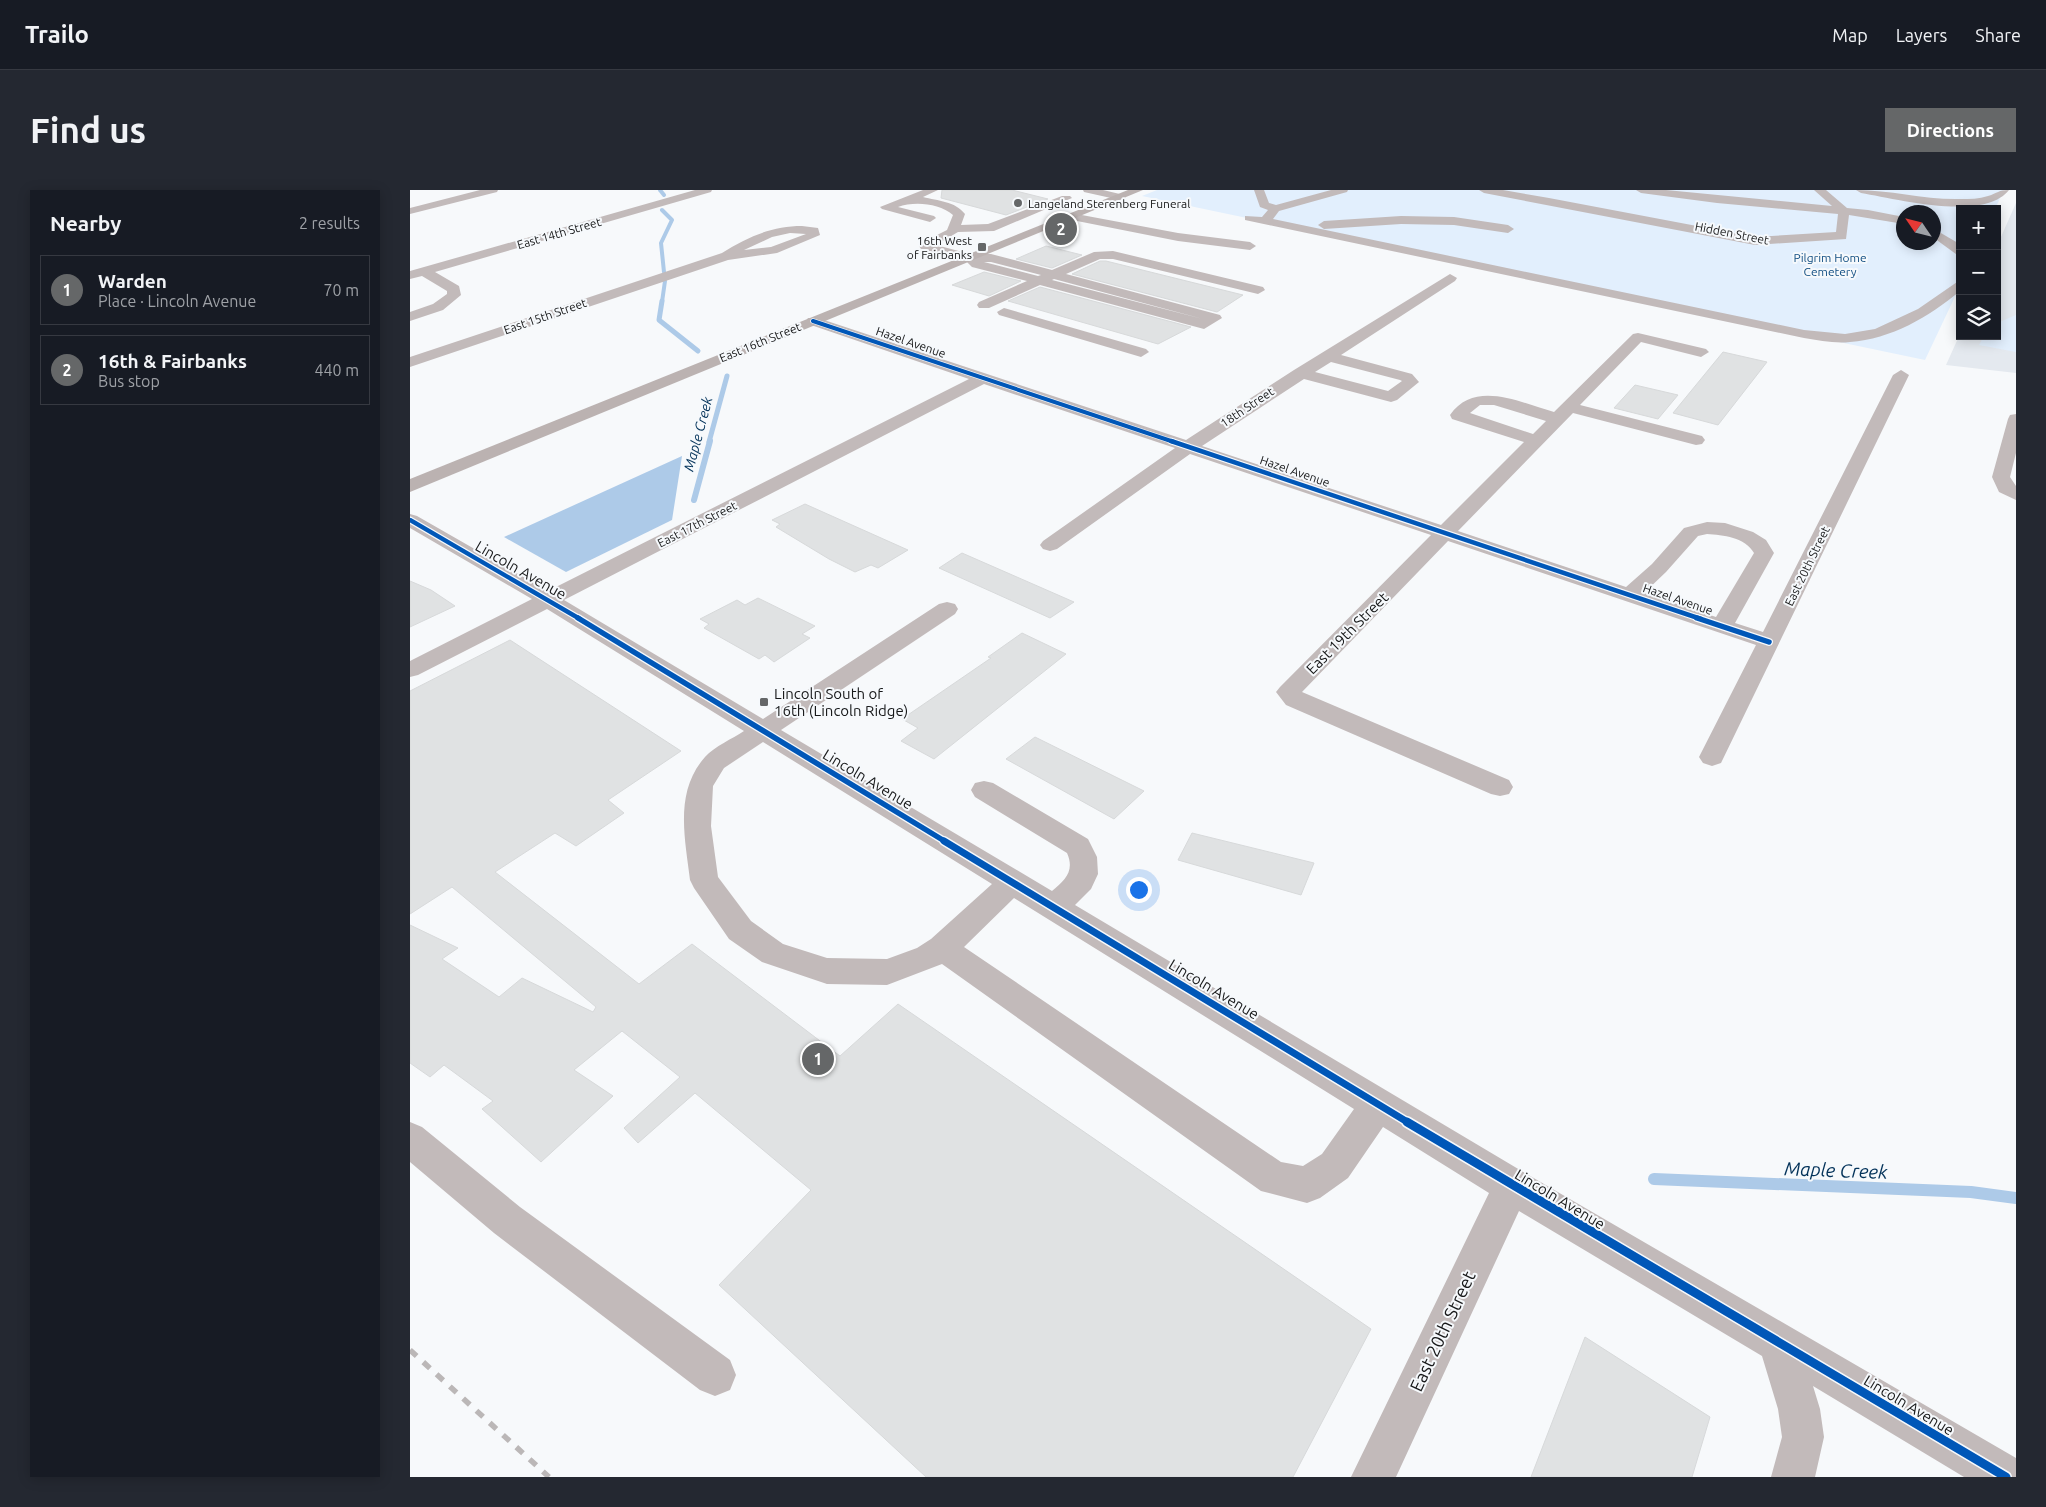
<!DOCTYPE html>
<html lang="en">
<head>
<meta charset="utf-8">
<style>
  body { margin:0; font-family:Ubuntu,sans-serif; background:#242831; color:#f1f3f6 }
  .controls { position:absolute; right:15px; top:15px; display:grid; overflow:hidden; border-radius:0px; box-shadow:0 2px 12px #0003 }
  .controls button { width:45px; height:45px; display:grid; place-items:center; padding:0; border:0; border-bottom:1px solid #363941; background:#171b24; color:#f1f3f6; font:25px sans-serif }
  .compass { position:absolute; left:1486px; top:15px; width:45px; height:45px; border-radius:50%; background:#171b24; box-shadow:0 2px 12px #0003; rotate:305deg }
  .you { position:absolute; left:728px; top:699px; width:18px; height:18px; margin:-12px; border:4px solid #fff; border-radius:50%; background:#1a73e8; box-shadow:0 0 0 8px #1a73e833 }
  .badge { display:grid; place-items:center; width:32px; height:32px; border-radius:50%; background:#656768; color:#fff; font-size:16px; font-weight:700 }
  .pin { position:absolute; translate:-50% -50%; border:2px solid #fff; box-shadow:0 1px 5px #0006 }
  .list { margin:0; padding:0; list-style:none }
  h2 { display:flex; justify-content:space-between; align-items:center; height:65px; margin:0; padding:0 20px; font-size:21px }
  h2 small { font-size:16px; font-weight:400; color:#9ea1a6 }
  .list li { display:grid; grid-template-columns:32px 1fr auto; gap:15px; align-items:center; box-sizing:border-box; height:70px; margin:0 10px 10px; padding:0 10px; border:1px solid #363941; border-radius:0px }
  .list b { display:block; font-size:19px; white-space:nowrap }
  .list p { margin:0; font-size:16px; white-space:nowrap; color:#9ea1a6 }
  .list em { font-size:16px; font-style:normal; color:#9ea1a6 }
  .icon { flex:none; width:28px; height:28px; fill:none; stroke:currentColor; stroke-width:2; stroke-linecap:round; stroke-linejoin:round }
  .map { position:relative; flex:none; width:1606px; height:1287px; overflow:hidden; border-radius:0px }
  header { display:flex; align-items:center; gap:30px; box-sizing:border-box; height:70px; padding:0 25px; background:#171b24; border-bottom:1px solid #363941 }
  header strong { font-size:24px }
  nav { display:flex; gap:28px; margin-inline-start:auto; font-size:18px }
  .intro { display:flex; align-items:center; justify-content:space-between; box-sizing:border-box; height:120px; padding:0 30px }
  h1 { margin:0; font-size:35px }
  .button { padding:12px 22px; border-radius:0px; background:#656768; color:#fff; font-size:18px; font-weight:700 }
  main { display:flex; gap:30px; padding:0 30px }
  aside { flex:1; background:#171b24; border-radius:0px; box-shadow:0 2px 12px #0003 }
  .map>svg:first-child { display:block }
  .built { fill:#e4e9ef }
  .green { fill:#e2effd; fill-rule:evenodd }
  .water { fill:#adcae8 }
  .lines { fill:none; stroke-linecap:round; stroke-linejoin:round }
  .stream-far3 { stroke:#adcae8; stroke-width:4 }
  .stream-far2 { stroke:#adcae8; stroke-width:5 }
  .stream-far1 { stroke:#adcae8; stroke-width:6 }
  .stream { stroke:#adcae8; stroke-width:12 }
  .building { fill:#e0e2e3; stroke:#d7d9da }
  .minor { fill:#c2baba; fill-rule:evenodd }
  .major { fill:#bbb2b1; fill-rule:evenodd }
  .rail { stroke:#bbb7b7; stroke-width:5.5; stroke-dasharray:9 9; stroke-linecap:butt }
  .cycleway-far4-casing { stroke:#f6f9fc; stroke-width:5.5 }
  .cycleway-far3-casing { stroke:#f6f9fc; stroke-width:7 }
  .cycleway-far2-casing { stroke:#f6f9fc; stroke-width:8 }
  .cycleway-far1-casing { stroke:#f6f9fc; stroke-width:10 }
  .cycleway-casing { stroke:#f6f9fc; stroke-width:12 }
  .cycleway-far4 { stroke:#0057b8; stroke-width:4 }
  .cycleway-far3 { stroke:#0057b8; stroke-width:4.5 }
  .cycleway-far2 { stroke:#0057b8; stroke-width:5.5 }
  .cycleway-far1 { stroke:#0057b8; stroke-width:7 }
  .cycleway { stroke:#0057b8; stroke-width:9 }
  .poi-dot { fill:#656768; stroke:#f6f9fc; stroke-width:2 }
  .labels { text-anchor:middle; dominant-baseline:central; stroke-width:4; stroke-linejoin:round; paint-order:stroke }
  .far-poi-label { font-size:12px; fill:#171819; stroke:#f6f9fc; text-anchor:start }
  .far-street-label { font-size:12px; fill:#171819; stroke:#f6f9fc }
  .far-park-label { font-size:12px; fill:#114e82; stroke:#f6f9fc }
  .far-water-label { font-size:14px; font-style:italic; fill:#033259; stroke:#f6f9fc }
  .street-label { font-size:15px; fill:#171819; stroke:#f6f9fc }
  .poi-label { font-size:15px; fill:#171819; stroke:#f6f9fc; text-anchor:start }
  .near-street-label { font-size:18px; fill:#171819; stroke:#f6f9fc }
  .near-water-label { font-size:19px; font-style:italic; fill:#033259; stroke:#f6f9fc }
</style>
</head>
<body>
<header>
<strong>Trailo</strong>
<nav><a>Map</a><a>Layers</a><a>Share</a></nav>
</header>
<div class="intro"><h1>Find us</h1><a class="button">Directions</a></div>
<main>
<aside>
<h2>Nearby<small>2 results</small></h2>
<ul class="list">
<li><span class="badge">1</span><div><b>Warden</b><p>Place · Lincoln Avenue</p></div><em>70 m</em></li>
<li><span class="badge">2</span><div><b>16th &amp; Fairbanks</b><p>Bus stop</p></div><em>440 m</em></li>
</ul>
</aside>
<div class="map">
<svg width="1606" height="1287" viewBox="0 0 1606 1287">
  <rect width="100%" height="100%" fill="#f7f9fb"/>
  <polygon class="built" points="1606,13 1606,183 1536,175 1550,144 1550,146 1587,146 1587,56"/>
  <g class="green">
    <path d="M747 0H1594L1585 19H1550V96L1515 170 732 6ZM1494 22H1524V52H1494Z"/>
    <polygon points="1606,125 1606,162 1569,155 1574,146 1587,146 1587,133"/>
  </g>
  <polygon class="water" points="272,266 262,330 156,382 94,347"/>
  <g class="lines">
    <g class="stream-far3">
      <polyline points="250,0 254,5"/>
      <polyline points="252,20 262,30 251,53 254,82"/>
      <polyline points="252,112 255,91"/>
    </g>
    <g class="stream-far2">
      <polyline points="252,111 249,130 288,161"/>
      <polyline points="299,252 317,186"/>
    </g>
    <polyline class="stream-far1" points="284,310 300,251"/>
    <polyline class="stream" points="1244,989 1561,1002 1606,1008"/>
  </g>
  <g class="building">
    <polygon points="532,0 602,0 638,9 596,25 531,8"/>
    <polygon points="636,56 672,65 642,78 606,69"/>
    <polygon points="690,71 696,71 833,105 807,122 662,84"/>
    <polygon points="574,82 611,91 579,106 542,95"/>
    <polygon points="630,97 781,137 748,154 598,111"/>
    <polygon points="1313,162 1357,172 1308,235 1263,223"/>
    <polygon points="1225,195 1268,205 1248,229 1204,218"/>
    <polygon points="395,314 498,360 468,378 461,375 445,382 419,369 366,337 370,334 362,330"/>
    <polygon points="552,363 664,412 640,428 529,378"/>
    <polygon points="0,391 21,400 45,416 0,437"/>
    <polygon points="348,408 405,436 392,444 400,448 364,472 355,465 349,469 294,438 299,434 290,429 327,410 335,415"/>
    <polygon points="612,443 656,464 524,569 491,551 508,538 492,529 581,468 578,467"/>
    <polygon points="100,450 271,561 198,610 214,623 166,656 145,643 85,682 229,794 282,754 430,866 488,814 961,1139 883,1287 516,1287 309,1095 401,1000 285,903 228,953 214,938 270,887 212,841 164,880 203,906 131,972 72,919 83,911 34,875 20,887 0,873 0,735 48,758 32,769 89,807 112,788 183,822 186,817 42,697 0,724 0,501"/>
    <polygon points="625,547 734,601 704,629 596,569"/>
    <polygon points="782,643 904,673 891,705 768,670"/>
    <polygon points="1175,1147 1300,1227 1282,1287 1121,1287"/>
  </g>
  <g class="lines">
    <g class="minor">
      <polygon points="70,0 88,0 87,2 0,24 0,18"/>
      <polygon points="285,0 302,0 301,2 25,82 49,96 51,105 33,120 0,131 0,122 23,114 37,104 37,101 12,86 0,89 0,81"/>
      <path d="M513 0H528L513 7C528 11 545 11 555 24L551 35 578 34 652 6H660L662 8 584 41 548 42 526 55 560 64H581L642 80 684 62 703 61 853 97 855 100 848 104 703 69H690L656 84 810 125 812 128 794 139 630 95 579 118H569L567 115 569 112 617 91 562 77 556 71 511 59 509 56 511 53 537 40 543 25C529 13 504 11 488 17L524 26 526 28 520 32 472 19 470 17ZM574 72H581L631 85 628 86ZM644 89 793 129 642 90Z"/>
      <polygon points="673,0 693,0 714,5 716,7 710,10 674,2"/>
      <path d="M844 0H854L859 13 866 15 921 0H938L937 2 869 21 863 29 1394 140 1435 144 1465 139 1508 119 1550 90V101C1519 127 1481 149 1440 152 1425 154 1409 150 1394 148L835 30V26L852 27 858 20 850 17Z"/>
      <polygon points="1069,0 1093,0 1139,8 1345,47 1426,42 1428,24 1307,13 1231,3 1226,0 1256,0 1422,16 1404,0 1416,0 1437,18 1458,20 1494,27 1494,34 1439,25 1436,49 1345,55 1074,3"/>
      <path d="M1446 0C1481 0 1515 10 1551 9 1560 9 1569 9 1578 6 1588 3 1588 0 1599 0 1574 32 1487 9 1451 3Z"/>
      <polygon points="661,23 768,43 840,52 846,56 840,60 768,51 657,29 657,25"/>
      <polygon points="991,26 1044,27 1098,35 1104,39 1098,43 1044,35 991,34 914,39 908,35 914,31"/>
      <path d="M392 36 408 38 410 45 367 63 318 70 0 177V167L312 63C337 47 362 36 392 36ZM380 43 396 44 361 57 334 60 362 47Z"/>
      <polygon points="1524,39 1548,53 1550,67 1524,48"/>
      <path d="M1040 84 1047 88 1045 91 931 165 1002 184 1009 192 987 210 981 212 894 189 792 256 1031 335 1114 252 1042 229 1040 225C1065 189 1111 213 1144 222L1223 144 1228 143 1296 159 1299 162 1291 167 1231 152 1170 215 1292 246 1295 250 1292 254 1286 255 1163 223 1048 341 1216 397 1242 374 1274 338 1297 332 1315 333 1343 342 1356 350 1364 363 1325 433 1353 442 1483 185 1491 180 1499 185 1311 573 1302 576 1293 573 1289 567 1346 455 1038 351 892 502 1099 590 1103 597 1099 604 1090 606 1081 604 876 515 866 502 870 497 1021 345 780 264 647 359 640 361 633 359 630 355 633 351 765 258 574 194 154 410 353 529 529 414 537 412 545 414 548 419 545 424 371 540 642 701C655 690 665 681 657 663L565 607 561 600 565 593 574 591 583 593 678 649 687 667 688 684 681 699 665 715 1115 983 1606 1268V1287H1554L1403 1196 1410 1219 1414 1247 1405 1287H1361L1372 1247 1368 1219 1352 1166 1109 1021 986 1287H941L1079 1003 973 937 938 988 910 1008 897 1013 851 1001 532 774 477 795 417 794 352 772 319 749 284 698 280 690C275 648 264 602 295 567 305 556 322 549 334 541L137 419 8 485 0 487V471L122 409 0 338V324L7 326 138 401 559 189 398 134 396 131 398 128H408L776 250 884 180ZM921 172 990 190 992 191 978 201 905 182ZM1070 215H1084L1136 231 1123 244 1060 223ZM1297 344C1313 345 1335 347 1344 363L1306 427 1234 403 1256 382 1288 346ZM353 552 582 694 521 749 507 758 477 769 417 768 373 754 341 731 308 687 301 636 303 596 314 578ZM604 708 944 919 912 964 893 976 871 972 554 757Z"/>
      <polygon points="594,118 736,159 739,162 731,167 589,125 587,122"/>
      <polygon points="1606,224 1606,263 1600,287 1606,296 1606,310 1589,302 1582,287 1598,229 1600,225"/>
      <polygon points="0,932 12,937 110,1017 320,1170 326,1185 320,1200 305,1206 290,1200 84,1043 0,972"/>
    </g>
    <polygon class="major" points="718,0 733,0 0,302 0,289"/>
    <polyline class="rail" points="0,1160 139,1287"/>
    <g class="cycleway-far4-casing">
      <polyline id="cycleway-far4" points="403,131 764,252"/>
    </g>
    <g class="cycleway-far3-casing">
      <g id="cycleway-far3">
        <polyline points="761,251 1291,429"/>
        <polyline points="0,330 170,429"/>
      </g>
    </g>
    <g class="cycleway-far2-casing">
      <g id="cycleway-far2">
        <polyline points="168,428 536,652"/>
        <polyline points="1287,428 1359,452"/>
      </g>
    </g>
    <g class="cycleway-far1-casing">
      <polyline id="cycleway-far1" points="534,651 999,933"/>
    </g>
    <g class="cycleway-casing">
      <polyline id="cycleway" points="997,932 1596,1287"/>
    </g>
    <use href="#cycleway-far4" class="cycleway-far4"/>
    <use href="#cycleway-far3" class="cycleway-far3"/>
    <use href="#cycleway-far2" class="cycleway-far2"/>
    <use href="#cycleway-far1" class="cycleway-far1"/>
    <use href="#cycleway" class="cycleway"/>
  </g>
  <g class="poi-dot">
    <circle cx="608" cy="13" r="5"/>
    <rect x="567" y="52" width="10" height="10" rx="2.5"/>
    <rect x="349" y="507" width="10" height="10" rx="2.5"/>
  </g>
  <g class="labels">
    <g class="far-poi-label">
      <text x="618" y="13">Langeland Sterenberg Funeral</text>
      <text x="562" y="50" text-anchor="end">16th West<tspan x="562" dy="14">of Fairbanks</tspan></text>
    </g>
    <g class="far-street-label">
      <text transform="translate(149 43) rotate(-16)">East 14th Street</text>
      <text transform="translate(1322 43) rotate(11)">Hidden Street</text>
      <text transform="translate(135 126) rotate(-19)">East 15th Street</text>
      <text transform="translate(350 152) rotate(-22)">East 16th Street</text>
      <text transform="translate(501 152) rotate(19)">Hazel Avenue</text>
      <text transform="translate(837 217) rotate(-34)">18th Street</text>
      <text transform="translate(885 281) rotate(19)">Hazel Avenue</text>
      <text transform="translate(287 334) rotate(-27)">East 17th Street</text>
      <text transform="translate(1397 376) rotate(-64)">East 20th Street</text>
      <text transform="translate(1268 409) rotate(19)">Hazel Avenue</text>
    </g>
    <g class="far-park-label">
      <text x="1420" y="67">Pilgrim Home<tspan x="1420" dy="14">Cemetery</tspan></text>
    </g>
    <g class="far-water-label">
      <text transform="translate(288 244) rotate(-75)">Maple Creek</text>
    </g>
    <g class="street-label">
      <text transform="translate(111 380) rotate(30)">Lincoln Avenue</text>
      <text transform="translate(937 443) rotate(-45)">East 19th Street</text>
      <text transform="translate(458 589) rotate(31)">Lincoln Avenue</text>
      <text transform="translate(804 799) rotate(31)">Lincoln Avenue</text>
      <text transform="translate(1150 1009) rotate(31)">Lincoln Avenue</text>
      <text transform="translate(1499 1215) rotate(31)">Lincoln Avenue</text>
    </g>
    <g class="poi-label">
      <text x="364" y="503">Lincoln South of<tspan x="364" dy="17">16th (Lincoln Ridge)</tspan></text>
    </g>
    <g class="near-street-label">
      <text transform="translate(1032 1141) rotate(-65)">East 20th Street</text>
    </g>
    <g class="near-water-label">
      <text transform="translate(1426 980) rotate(2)">Maple Creek</text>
    </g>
  </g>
</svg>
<div class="controls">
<button>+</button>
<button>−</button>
<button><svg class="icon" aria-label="layers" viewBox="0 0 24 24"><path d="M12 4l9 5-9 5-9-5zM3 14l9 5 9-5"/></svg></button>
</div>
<svg class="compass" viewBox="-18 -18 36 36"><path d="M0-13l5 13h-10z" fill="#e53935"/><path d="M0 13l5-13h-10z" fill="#9ea1a6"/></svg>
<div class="you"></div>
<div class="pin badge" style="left:408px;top:869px">1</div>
<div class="pin badge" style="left:651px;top:39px">2</div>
</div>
</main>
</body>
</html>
